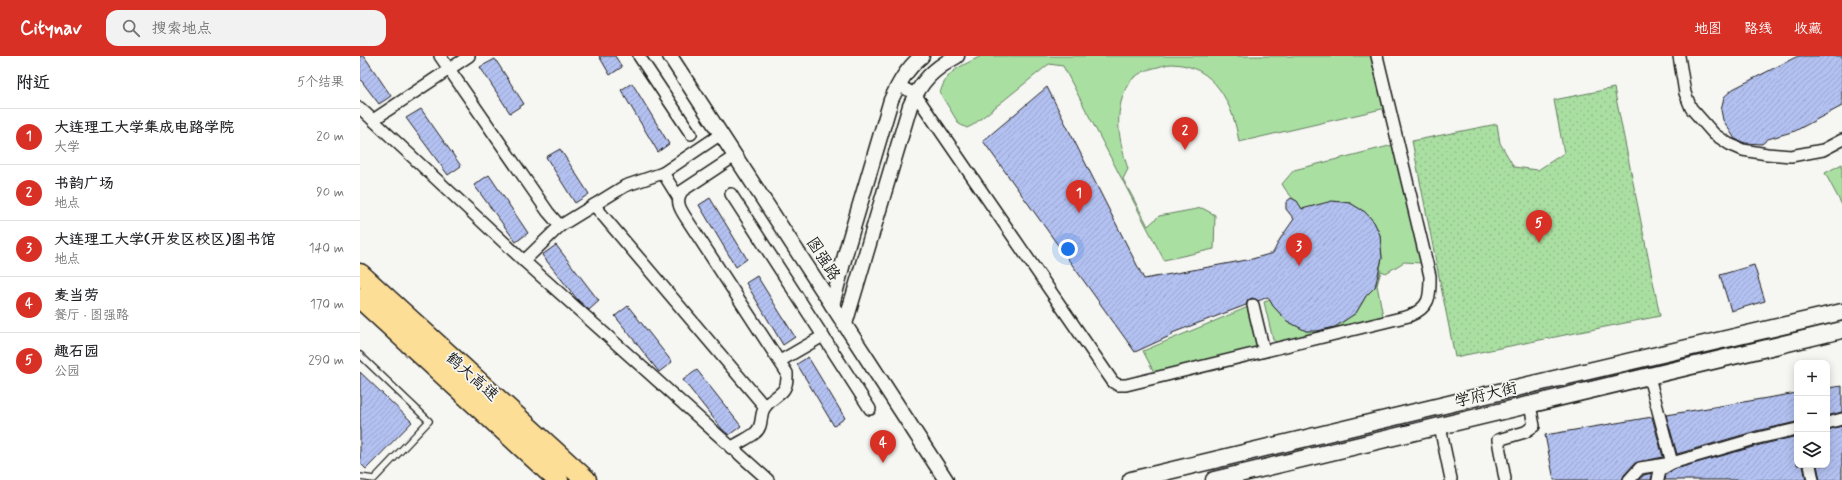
<!DOCTYPE html>
<html lang="zh">
<head>
<meta charset="utf-8">
<style>
  body { margin:0; font-family:Mynerve,"LXGW WenKai TC",sans-serif; background:#f2f2f2; color:#202124 }
  .controls { position:absolute; right:12px; bottom:12px; display:grid; overflow:hidden; border-radius:8px; box-shadow:0 2px 10px #0003 }
  .controls button { width:36px; height:36px; display:grid; place-items:center; padding:0; border:0; border-bottom:1px solid #e0e0e0; background:#fff; color:#202124; font:20px sans-serif }
  .you { position:absolute; left:708px; top:193px; width:14px; height:14px; margin:-10px; border:3px solid #fff; border-radius:50%; background:#1a73e8; box-shadow:0 0 0 6px #1a73e833 }
  .badge { display:grid; place-items:center; width:26px; height:26px; border-radius:50%; background:#d93025; color:#fff; font-size:13px; font-weight:700 }
  .pin { position:absolute; translate:-50% -33px; filter:drop-shadow(0 1px 2px #0008) }
  .pin::after { content:''; position:absolute; top:21px; width:14px; height:12px; background:inherit; clip-path:polygon(0 0,100% 0,50% 100%) }
  .list { margin:0; padding:0; list-style:none }
  h2 { display:flex; justify-content:space-between; align-items:center; height:52px; margin:0; padding:0 16px; font-size:17px }
  h2 small { font-size:13px; font-weight:400; color:#757577 }
  .list li { display:grid; grid-template-columns:26px 1fr auto; gap:12px; align-items:center; box-sizing:border-box; height:56px; padding:0 16px; border-top:1px solid #e0e0e0 }
  .list b { display:block; font-size:15px; white-space:nowrap }
  .list p { margin:0; font-size:13px; white-space:nowrap; color:#757577 }
  .list em { font-size:13px; font-style:normal; color:#757577 }
  .icon { flex:none; width:22px; height:22px; fill:none; stroke:currentColor; stroke-width:2; stroke-linecap:round; stroke-linejoin:round }
  .map { position:relative; flex:none; width:1482px; height:424px; overflow:hidden }
  header { display:flex; align-items:center; gap:24px; box-sizing:border-box; height:56px; padding:0 20px; background:#d93025; color:#fff }
  header strong { font-size:19px }
  nav { display:flex; gap:22px; margin-inline-start:auto; font-size:14px }
  .search { width:280px; height:36px; background:#f2f2f2; display:flex; align-items:center; gap:10px; box-sizing:border-box; padding:0 14px; border-radius:12px; color:#757577; font-size:15px }
  main { display:flex }
  aside { flex:1; background:#fff }
  .map>svg:first-child { display:block }
  .grass { fill:#aadfa2; stroke:#637e5f }
  .park { fill:url(#park-dots); stroke:#637e5f }
  .building { fill:url(#building-hatch); stroke:#1c1c1c }
  .lines { fill:none; stroke-linecap:round; stroke-linejoin:round }
  .service-casing { stroke:#1c1c1c; stroke-width:8 }
  .minor-casing { stroke:#1c1c1c; stroke-width:14 }
  .tertiary-casing { stroke:#1c1c1c; stroke-width:17 }
  .secondary-casing { stroke:#1c1c1c; stroke-width:19 }
  .motorway-casing { stroke:#1c1c1c; stroke-width:23 }
  .service { stroke:#f6f6f2; stroke-width:5.5 }
  .minor { stroke:#f6f6f2; stroke-width:11 }
  .tertiary { stroke:#f6f6f2; stroke-width:14 }
  .secondary { stroke:#f6f6f2; stroke-width:16 }
  .motorway { stroke:#fdde96; stroke-width:20 }
  .labels { text-anchor:middle; dominant-baseline:central; stroke-width:3.5; stroke-linejoin:round; paint-order:stroke }
  .street-label { font-size:16px; fill:#1c1c1c; stroke:#f6f6f2 }
</style>
</head>
<body>
<header>
<strong>Citynav</strong>
<div class="search"><svg class="icon" aria-label="search" viewBox="0 0 24 24"><circle cx="10" cy="10" r="6"/><path d="M15 15l6 6"/></svg>搜索地点</div>
<nav><a>地图</a><a>路线</a><a>收藏</a></nav>
</header>
<main>
<aside>
<h2>附近<small>5个结果</small></h2>
<ul class="list">
<li><span class="badge">1</span><div><b>大连理工大学集成电路学院</b><p>大学</p></div><em>20 m</em></li>
<li><span class="badge">2</span><div><b>书韵广场</b><p>地点</p></div><em>90 m</em></li>
<li><span class="badge">3</span><div><b>大连理工大学(开发区校区)图书馆</b><p>地点</p></div><em>140 m</em></li>
<li><span class="badge">4</span><div><b>麦当劳</b><p>餐厅 · 图强路</p></div><em>170 m</em></li>
<li><span class="badge">5</span><div><b>趣石园</b><p>公园</p></div><em>290 m</em></li>
</ul>
</aside>
<div class="map">
<svg width="1482" height="424" viewBox="0 0 1482 424">
  <defs>
    <pattern id="park-dots" width="8" height="8" patternUnits="userSpaceOnUse"><rect width="8" height="8" fill="#aadfa2"/><path d="M2 2h.1M6 6h.1" fill="none" stroke="#92bf8b" stroke-width="1.8" stroke-linecap="round"/></pattern>
    <pattern id="building-hatch" width="6" height="6" patternUnits="userSpaceOnUse"><rect width="6" height="6" fill="#b3c1f1"/><path d="M-1 1l2-2M0 6l6-6M5 7l2-2" fill="none" stroke="#99a5ce"/></pattern>
  </defs>
  <rect width="100%" height="100%" fill="#f6f6f2"/>
  <filter id="ink" filterUnits="userSpaceOnUse"><feTurbulence type="fractalNoise" baseFrequency=".025" numOctaves="2"/><feDisplacementMap in="SourceGraphic" scale="8" xChannelSelector="R" yChannelSelector="G"/><feConvolveMatrix kernelMatrix="1 2 1 2 8 2 1 2 1" color-interpolation-filters="sRGB"/></filter>
  <g filter="url(#ink)">
    <g class="grass">
      <path d="M621 0H1013L1026 52 879 86C873 48 855 9 812 8 806 8 799 11 794 12 785 14 771 21 767 30 753 59 759 84 768 113L763 123 788 170 799 160 842 152 855 159 854 193 804 204 703 10 689 8 613 69 607 72 599 68 580 37C587 13 601 11 621 0Z"/>
      <path d="M1037 88 1061 207 1044 206 1026 217 1021 215 1017 229 1024 265 919 288 913 284 904 246 910 244 913 250 927 265 946 275 971 273 996 257 1006 240 1015 231 1018 224 1022 202 1020 179 1014 166 1005 156 990 147 942 153C936 144 927 138 922 128L934 114Z"/>
      <polygon points="1482,108 1482,149 1465,117"/>
      <polygon points="893,249 898,294 795,318 783,295"/>
    </g>
    <polygon class="park" points="1254,32 1300,260 1095,301 1052,85 1137,68 1140,87 1154,111 1178,114 1204,97 1194,44"/>
    <g class="building">
      <polygon points="0,0 4,0 31,40 19,48 0,23"/>
      <polygon points="239,0 255,0 262,11 250,19"/>
      <polygon points="1438,0 1482,0 1482,50 1435,75 1408,83 1402,88 1385,87 1375,83 1363,64 1361,54 1364,41 1373,33"/>
      <polygon points="135,3 164,48 150,57 120,11"/>
      <polygon points="272,27 309,88 298,96 261,34"/>
      <polygon points="687,31 784,223 892,203 913,197 920,183 934,163 926,153 926,146 931,142 937,145 942,153 972,145 990,147 1005,156 1014,166 1020,179 1022,202 1015,231 1006,240 996,257 975,271 957,275 946,275 927,265 913,250 908,241 898,245 892,242 888,244 886,249 812,277 812,279 775,296 623,85"/>
      <polygon points="61,53 101,110 88,119 46,62"/>
      <polygon points="200,93 229,138 215,147 186,101"/>
      <polygon points="129,119 168,177 156,186 114,129"/>
      <polygon points="350,142 387,203 376,211 339,149"/>
      <polygon points="196,189 239,245 229,254 217,243 182,199"/>
      <polygon points="1394,209 1405,245 1371,255 1360,219"/>
      <polygon points="397,220 435,281 423,289 386,227"/>
      <polygon points="268,250 312,306 299,316 255,260"/>
      <polygon points="448,301 485,362 474,370 437,308"/>
      <polygon points="337,314 381,370 369,379 362,373 323,324"/>
      <polygon points="0,316 52,366 6,413 0,407"/>
      <polygon points="1482,330 1482,356 1467,360 1467,332"/>
      <polygon points="1437,337 1437,366 1396,375 1317,398 1306,359"/>
      <polygon points="1292,361 1303,401 1275,407 1264,419 1262,424 1194,424 1185,379"/>
      <polygon points="1482,370 1482,424 1460,424 1457,409 1467,409 1467,374"/>
      <polygon points="1437,380 1437,409 1443,409 1446,424 1305,424 1306,418 1315,413 1400,389"/>
      <polygon points="1292,417 1291,424 1278,424 1284,419"/>
    </g>
    <g class="lines">
      <g class="service-casing">
        <polyline id="service" points="0,299 69,365 14,423 0,421"/>
      </g>
      <g class="minor-casing">
        <g id="minor">
          <polyline points="80,0 188,156 200,170 265,130 303,117 361,78"/>
          <polyline points="279,0 331,78"/>
          <polyline points="1319,0 1325,37 1331,52 1354,78 1369,88 1383,94 1407,98 1431,100 1463,94 1482,84"/>
          <path d="M538 29 555 38 753 326 758 329H766L1049 260C1070 251 1070 242 1070 220L1017 0"/>
          <polyline points="0,52 164,205 408,424"/>
          <polyline points="13,64 109,0"/>
          <polyline points="303,117 318,141"/>
          <polyline points="371,138 463,280 420,305"/>
          <polyline points="234,149 405,351"/>
          <polyline points="164,205 200,170"/>
          <polyline points="893,249 904,295"/>
          <polyline points="463,280 510,353"/>
          <polyline points="1467,367 1482,363"/>
          <polyline points="1080,371 1091,423"/>
          <path d="M371 392C379 386 388 383 395 377 404 370 399 359 405 351 416 336 428 341 427 317L326 162C320 153 315 145 322 135L375 100"/>
          <polyline points="1450,409 1453,424"/>
          <polyline points="1145,423 1138,384 1165,376 1174,370 1170,349"/>
          <polyline points="1269,424 1280,412 1312,407 1289,321"/>
          <polyline points="1298,424 1300,414 1312,407 1398,382 1437,373"/>
        </g>
      </g>
      <g class="tertiary-casing">
        <g id="tertiary">
          <polyline points="310,0 586,424"/>
          <path d="M472 249 487 192 531 44C539 27 547 12 562 0"/>
          <path d="M485 268 550 50C561 25 573 13 597 0"/>
        </g>
      </g>
      <g class="secondary-casing">
        <g id="secondary">
          <polyline points="771,424 1147,334 1482,256"/>
          <polyline points="854,424 1482,274"/>
        </g>
      </g>
      <g class="motorway-casing">
        <g id="motorway">
          <polyline points="0,218 226,424"/>
          <polyline points="0,242 198,424"/>
        </g>
      </g>
      <use href="#service" class="service"/>
      <use href="#minor" class="minor"/>
      <use href="#tertiary" class="tertiary"/>
      <use href="#secondary" class="secondary"/>
      <use href="#motorway" class="motorway"/>
    </g>
  </g>
  <g class="labels">
    <g class="street-label">
      <text transform="translate(463 203) rotate(57)">图强路</text>
      <text transform="translate(112 321) rotate(42)">鹤大高速</text>
      <text transform="translate(1126 339) rotate(-13)">学府大街</text>
    </g>
  </g>
</svg>
<div class="controls">
<button>+</button>
<button>−</button>
<button><svg class="icon" aria-label="layers" viewBox="0 0 24 24"><path d="M12 4l9 5-9 5-9-5zM3 14l9 5 9-5"/></svg></button>
</div>
<div class="you"></div>
<div class="pin badge" style="left:719px;top:157px">1</div>
<div class="pin badge" style="left:825px;top:94px">2</div>
<div class="pin badge" style="left:939px;top:210px">3</div>
<div class="pin badge" style="left:523px;top:407px">4</div>
<div class="pin badge" style="left:1179px;top:187px">5</div>
</div>
</main>
</body>
</html>
